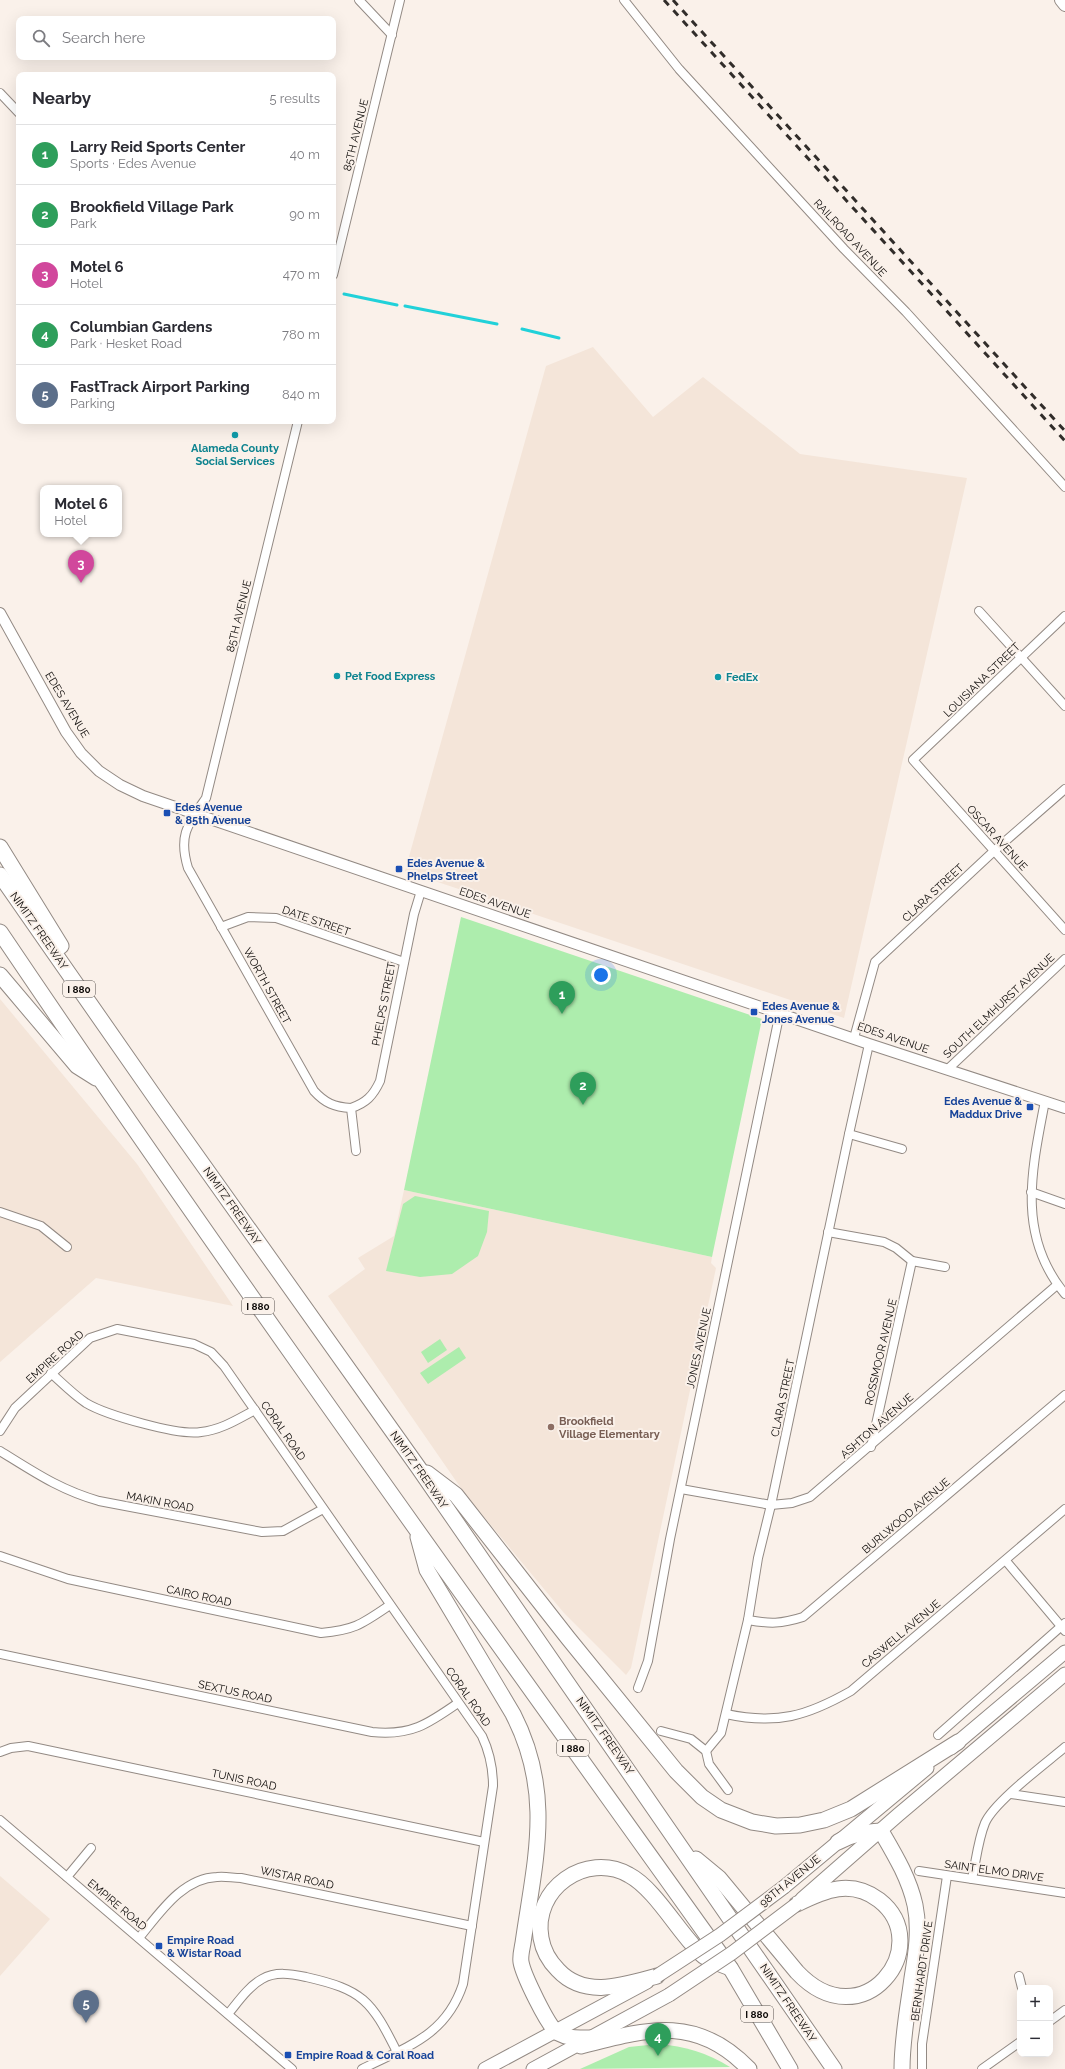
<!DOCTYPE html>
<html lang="en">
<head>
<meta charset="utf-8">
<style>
  body { margin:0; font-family:Raleway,sans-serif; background:#f2f2f3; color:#2b2b33 }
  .controls { position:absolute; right:12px; bottom:12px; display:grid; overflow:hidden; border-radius:8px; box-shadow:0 4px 16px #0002 }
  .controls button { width:36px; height:36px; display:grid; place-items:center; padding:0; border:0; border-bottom:1px solid #e1e1e2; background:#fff; color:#2b2b33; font:20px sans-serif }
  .you { position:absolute; left:601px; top:975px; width:14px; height:14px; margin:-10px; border:3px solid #fff; border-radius:50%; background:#1a73e8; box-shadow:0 0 0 6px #1a73e833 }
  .badge { display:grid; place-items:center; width:26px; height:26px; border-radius:50%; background:#1c6672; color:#fff; font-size:13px; font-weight:700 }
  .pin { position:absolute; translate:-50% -33px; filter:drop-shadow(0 1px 2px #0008) }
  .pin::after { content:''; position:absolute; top:21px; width:14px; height:12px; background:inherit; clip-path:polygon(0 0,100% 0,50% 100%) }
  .popup { position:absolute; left:40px; top:485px; width:82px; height:52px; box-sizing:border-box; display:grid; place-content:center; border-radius:8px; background:#fff; filter:drop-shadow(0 1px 3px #0005); font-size:13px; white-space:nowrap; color:#7c7c81 }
  .popup b { font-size:15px; color:#2b2b33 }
  .popup::after { content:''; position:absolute; left:50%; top:100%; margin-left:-8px; border:8px solid transparent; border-top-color:#fff }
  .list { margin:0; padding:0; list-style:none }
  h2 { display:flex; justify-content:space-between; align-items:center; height:52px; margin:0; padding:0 16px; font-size:17px }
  h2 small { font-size:13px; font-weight:400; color:#7c7c81 }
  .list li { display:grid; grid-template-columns:26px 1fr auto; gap:12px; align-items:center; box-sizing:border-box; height:60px; padding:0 16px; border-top:1px solid #e1e1e2 }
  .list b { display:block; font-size:15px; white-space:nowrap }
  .list p { margin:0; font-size:13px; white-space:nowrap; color:#7c7c81 }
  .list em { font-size:13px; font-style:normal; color:#7c7c81 }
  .icon { flex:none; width:22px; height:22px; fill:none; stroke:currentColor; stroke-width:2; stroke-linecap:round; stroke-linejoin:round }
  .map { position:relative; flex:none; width:1065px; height:2069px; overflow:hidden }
  .search { position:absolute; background:#fff; box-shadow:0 4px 16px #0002; left:16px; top:16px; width:320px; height:44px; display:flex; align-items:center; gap:10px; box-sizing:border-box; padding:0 14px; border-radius:8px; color:#7c7c81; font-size:15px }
  .panel { position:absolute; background:#fff; box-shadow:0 4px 16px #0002; left:16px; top:72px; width:320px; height:352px; border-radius:8px }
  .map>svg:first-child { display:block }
  .built { fill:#f4e5d9 }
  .green { fill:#adedad }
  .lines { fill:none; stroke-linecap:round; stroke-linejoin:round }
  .stream { stroke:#21d1d9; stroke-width:3 }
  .minor-casing { stroke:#938a84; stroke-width:10 }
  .tertiary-casing { stroke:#938a84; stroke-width:12 }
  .secondary-casing { stroke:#938a84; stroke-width:14 }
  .primary-casing { stroke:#938a84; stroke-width:15 }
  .motorway-casing { stroke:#938a84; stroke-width:17 }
  .minor { stroke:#fff; stroke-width:8 }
  .tertiary { stroke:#fff; stroke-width:10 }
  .secondary { stroke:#fff; stroke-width:12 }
  .primary { stroke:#fff; stroke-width:13 }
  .motorway { stroke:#fff; stroke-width:15 }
  .rail { stroke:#312d2a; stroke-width:3; stroke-dasharray:7 7; stroke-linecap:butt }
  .primary-bridge-casing { stroke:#938a84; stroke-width:15; stroke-linecap:butt }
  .primary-bridge { stroke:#fff; stroke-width:13 }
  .culture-dot { fill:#0f9aa8; stroke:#faf1ea; stroke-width:1.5 }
  .transit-dot { fill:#1a4fb4; stroke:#faf1ea; stroke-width:1.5 }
  .education-dot { fill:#8d6e63; stroke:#faf1ea; stroke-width:1.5 }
  .labels { text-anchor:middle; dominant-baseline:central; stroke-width:4; stroke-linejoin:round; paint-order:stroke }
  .shield { fill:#faf1ea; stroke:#56514d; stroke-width:1 }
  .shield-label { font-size:10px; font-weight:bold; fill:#0f0c0a }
  .street-label { font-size:11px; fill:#0f0c0a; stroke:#faf1ea }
  .culture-label { font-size:11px; font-weight:bold; fill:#0d838f; stroke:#faf1ea; text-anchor:start }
  .transit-label { font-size:11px; font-weight:bold; fill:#164399; stroke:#faf1ea; text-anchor:start }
  .education-label { font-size:11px; font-weight:bold; fill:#785e54; stroke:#faf1ea; text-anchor:start }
</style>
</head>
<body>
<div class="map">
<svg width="1065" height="2069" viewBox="0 0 1065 2069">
  <rect width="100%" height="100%" fill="#faf1ea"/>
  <g class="built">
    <polygon points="593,347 653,417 703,377 800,454 967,478 844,1018 405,871 546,366"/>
    <polygon points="0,999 137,1164 233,1306 96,1278 0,1362"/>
    <polygon points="404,1190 712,1257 711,1263 716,1268 631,1668 626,1675 564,1613 465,1494 328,1296 365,1269 358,1258 394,1236"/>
    <polygon points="0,1876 50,1919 0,1976"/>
  </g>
  <g class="green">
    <polygon points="461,917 762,1019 712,1257 404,1190"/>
    <polygon points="415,1196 489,1211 487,1232 478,1256 452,1274 420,1277 386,1271 403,1204"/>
    <polygon points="440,1339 447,1350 428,1363 421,1352"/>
    <polygon points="459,1347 466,1358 428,1384 420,1373"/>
    <path d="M658 2044C685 2046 707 2053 730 2067L580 2069 629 2047Z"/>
  </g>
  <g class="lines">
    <g class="stream">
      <polyline points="344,294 397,305"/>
      <polyline points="405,306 497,324"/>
      <polyline points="522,329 559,338"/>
    </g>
    <g class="minor-casing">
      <g id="minor">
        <polyline points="359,0 392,35"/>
        <polyline points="624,0 679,69 844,249 906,312 1065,487"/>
        <polyline points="0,93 19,113"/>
        <polyline points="333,275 400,0"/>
        <path d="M298 421 206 798C188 824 178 835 188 868L314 1091C325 1103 334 1107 351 1108L356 1151"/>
        <polyline points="979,611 1065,706"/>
        <polyline points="1065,616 913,760 1065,930"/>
        <polyline points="221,927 248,917 276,918 404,962"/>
        <polyline points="854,1038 875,962 994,851 1065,789"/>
        <polyline points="948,1069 1065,959"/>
        <path d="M1045 1101C1032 1169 1016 1235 1065 1294"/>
        <path d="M351 1108C366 1103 373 1096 380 1081L414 914 421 891"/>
        <polyline points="849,1134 902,1149"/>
        <polyline points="1031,1192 1065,1204"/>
        <polyline points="0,1212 41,1226 67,1247"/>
        <polyline points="828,1232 884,1242 896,1248 912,1261 945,1267"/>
        <path d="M51 1373C62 1383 74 1395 86 1403 106 1415 179 1436 201 1432 221 1430 238 1419 255 1410"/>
        <path d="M0 1431 15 1408 90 1338 117 1329 194 1344 211 1352 224 1366 482 1736C490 1753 493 1767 493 1786L463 1984C446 2036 406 2047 362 2069"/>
        <polyline points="871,1447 912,1261"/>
        <path d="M0 1451C34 1472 60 1490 99 1501L262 1532 283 1531 323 1509"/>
        <polyline points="681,1489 771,1505 792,1503 810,1497 1057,1285"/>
        <path d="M0 1556 68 1579 321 1633C355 1630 362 1624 390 1605"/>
        <polyline points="1006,1561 1065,1631"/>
        <path d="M748 1620C770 1624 781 1624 803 1617L1065 1395"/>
        <path d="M0 1654 372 1732C411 1736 428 1724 458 1703"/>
        <polyline points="638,1688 648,1661 670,1539 780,1012"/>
        <path d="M726 1714C777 1725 807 1716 851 1691L1065 1509"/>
        <polyline points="661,1731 691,1739 706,1751 709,1764 728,1790"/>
        <polyline points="938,1735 1065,1623"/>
        <polyline points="706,1751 721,1733 748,1620 758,1558 771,1505 849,1134 869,1044"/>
        <polyline points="0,1752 11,1748 28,1746 484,1842"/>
        <polyline points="1011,1794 1065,1802"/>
        <polyline points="0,1820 292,2069"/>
        <polyline points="919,1871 1065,1893"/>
        <polyline points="67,1877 91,1848"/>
        <path d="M972 1879C976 1861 978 1840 985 1823 994 1802 1045 1764 1065 1747"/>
        <path d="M139 1938C159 1914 182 1878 217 1877 225 1876 233 1878 241 1878L472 1926"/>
        <polyline points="1019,1976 1022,1988"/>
        <path d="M228 2014C238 2002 248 1987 262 1979 276 1971 291 1974 306 1977 363 1990 371 2000 397 2052"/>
        <polyline points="1050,2021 1065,2010"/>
        <polyline points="922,2069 922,2044 947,1876"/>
        <polyline points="982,2069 1020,2042"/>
      </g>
    </g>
    <g class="tertiary-casing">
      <polyline id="tertiary" points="0,613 66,732 81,753 99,771 120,785 143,796 869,1044 1065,1108"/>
    </g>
    <g class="secondary-casing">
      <polyline id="secondary" points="1061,0 1065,5"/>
    </g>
    <g class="primary-casing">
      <g id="primary">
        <polyline points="951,1748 1065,1652"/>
        <polyline points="784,1887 927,1768"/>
        <polyline points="802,1899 898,1815 1065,1674"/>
        <polyline points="485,2069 647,1982"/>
        <polyline points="533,2069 669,1995"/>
      </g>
    </g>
    <g class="motorway-casing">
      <g id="motorway">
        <polyline points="0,847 61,946"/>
        <polyline points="0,875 159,1103 418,1467 834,2069"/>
        <path d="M0 932C236 1282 485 1625 731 1969L790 2069"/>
        <polyline points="0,975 77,1066 96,1078"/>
        <polyline points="427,1473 456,1495 568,1638 676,1771 702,1797 721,1810 752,1822 776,1826 800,1825 824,1820 851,1809 958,1742"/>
        <path d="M418 1537 427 1570 513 1714C554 1794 535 1859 523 1943 522 1949 520 1956 521 1962 523 1974 548 2027 558 2033 569 2039 579 2038 591 2038"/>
        <path d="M838 1842C852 1834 865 1832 881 1831 895 1855 909 1878 915 1905 920 1929 916 1954 912 1978 908 2008 902 2038 902 2069"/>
        <path d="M696 1859 719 1878 797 1972C863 2042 937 1945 879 1900 851 1879 825 1890 797 1904"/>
        <path d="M657 1976C624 1985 585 1999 558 1970 549 1961 543 1950 541 1938 532 1889 586 1851 629 1875 652 1887 674 1924 692 1944 696 1948 700 1954 705 1957 712 1962 722 1964 730 1968"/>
        <path d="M581 2046C647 2029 696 2014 749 2069"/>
      </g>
    </g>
    <use href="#minor" class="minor"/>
    <use href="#tertiary" class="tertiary"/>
    <use href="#secondary" class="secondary"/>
    <use href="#primary" class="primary"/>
    <use href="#motorway" class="motorway"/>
    <g class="rail">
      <polyline points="664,0 1065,441"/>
      <polyline points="673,0 1065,431"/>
    </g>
    <g class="primary-bridge-casing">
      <g id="primary-bridge">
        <polyline points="657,1976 720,1935 784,1887"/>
        <polyline points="669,1995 732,1953 797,1904"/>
      </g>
    </g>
    <use href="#primary-bridge" class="primary-bridge"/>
  </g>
  <g class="culture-dot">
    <circle cx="235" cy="435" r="4"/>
    <circle cx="337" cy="676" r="4"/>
    <circle cx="718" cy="677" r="4"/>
  </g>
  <g class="transit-dot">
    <rect x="163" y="809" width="8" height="8" rx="2"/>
    <rect x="395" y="865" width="8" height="8" rx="2"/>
    <rect x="750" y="1008" width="8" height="8" rx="2"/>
    <rect x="1026" y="1103" width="8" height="8" rx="2"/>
    <rect x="155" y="1942" width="8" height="8" rx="2"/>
    <rect x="284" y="2051" width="8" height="8" rx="2"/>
  </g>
  <circle class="education-dot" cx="551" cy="1427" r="4"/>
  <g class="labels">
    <g class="shield">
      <rect x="63" y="981" width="32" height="16" rx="3"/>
      <rect x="242" y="1298" width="32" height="16" rx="3"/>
      <rect x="557" y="1740" width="32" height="16" rx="3"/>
      <rect x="741" y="2006" width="32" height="16" rx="3"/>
    </g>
    <g class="shield-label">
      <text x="79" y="989">I 880</text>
      <text x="258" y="1306">I 880</text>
      <text x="573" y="1748">I 880</text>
      <text x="757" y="2014">I 880</text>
    </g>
    <g class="street-label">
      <text transform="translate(356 135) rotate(-76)">85TH AVENUE</text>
      <text transform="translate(850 238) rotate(47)">RAILROAD AVENUE</text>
      <text transform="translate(239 616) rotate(-76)">85TH AVENUE</text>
      <text transform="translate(982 680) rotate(-44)">LOUISIANA STREET</text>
      <text transform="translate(67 705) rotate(59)">EDES AVENUE</text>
      <text transform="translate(997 838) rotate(48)">OSCAR AVENUE</text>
      <text transform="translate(933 893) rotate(-43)">CLARA STREET</text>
      <text transform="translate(495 903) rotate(19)">EDES AVENUE</text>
      <text transform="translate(316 921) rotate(19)">DATE STREET</text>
      <text transform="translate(39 931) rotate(55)">NIMITZ FREEWAY</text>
      <text transform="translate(267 986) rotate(61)">WORTH STREET</text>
      <text transform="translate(384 1004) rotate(-79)">PHELPS STREET</text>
      <text transform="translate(999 1006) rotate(-43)">SOUTH ELMHURST AVENUE</text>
      <text transform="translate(893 1038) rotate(19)">EDES AVENUE</text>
      <text transform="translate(232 1206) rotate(55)">NIMITZ FREEWAY</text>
      <text transform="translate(699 1348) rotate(-78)">JONES AVENUE</text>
      <text transform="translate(881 1352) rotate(-77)">ROSSMOOR AVENUE</text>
      <text transform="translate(55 1357) rotate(-42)">EMPIRE ROAD</text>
      <text transform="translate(783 1398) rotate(-78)">CLARA STREET</text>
      <text transform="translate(877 1426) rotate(-41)">ASHTON AVENUE</text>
      <text transform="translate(283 1431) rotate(55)">CORAL ROAD</text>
      <text transform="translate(419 1470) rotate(55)">NIMITZ FREEWAY</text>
      <text transform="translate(160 1502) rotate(11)">MAKIN ROAD</text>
      <text transform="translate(906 1516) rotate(-40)">BURLWOOD AVENUE</text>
      <text transform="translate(199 1596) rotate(12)">CAIRO ROAD</text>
      <text transform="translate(901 1634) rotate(-40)">CASWELL AVENUE</text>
      <text transform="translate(235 1692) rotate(12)">SEXTUS ROAD</text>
      <text transform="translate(468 1697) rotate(55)">CORAL ROAD</text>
      <text transform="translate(605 1736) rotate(55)">NIMITZ FREEWAY</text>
      <text transform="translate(244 1780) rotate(12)">TUNIS ROAD</text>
      <text transform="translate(994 1871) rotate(8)">SAINT ELMO DRIVE</text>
      <text transform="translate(297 1878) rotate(12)">WISTAR ROAD</text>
      <text transform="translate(790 1881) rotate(-39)">98TH AVENUE</text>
      <text transform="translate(117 1905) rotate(40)">EMPIRE ROAD</text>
      <text transform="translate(922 1971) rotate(-82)">BERNHARDT DRIVE</text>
      <text transform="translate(788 2003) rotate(56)">NIMITZ FREEWAY</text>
    </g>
    <g class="culture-label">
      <text x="235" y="448" text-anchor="middle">Alameda County<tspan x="235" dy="13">Social Services</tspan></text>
      <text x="345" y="676">Pet Food Express</text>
      <text x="726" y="677">FedEx</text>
    </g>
    <g class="transit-label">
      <text x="175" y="807">Edes Avenue<tspan x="175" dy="13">&amp; 85th Avenue</tspan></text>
      <text x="407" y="863">Edes Avenue &amp;<tspan x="407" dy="13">Phelps Street</tspan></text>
      <text x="762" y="1006">Edes Avenue &amp;<tspan x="762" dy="13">Jones Avenue</tspan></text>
      <text x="1022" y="1101" text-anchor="end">Edes Avenue &amp;<tspan x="1022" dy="13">Maddux Drive</tspan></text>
      <text x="167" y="1940">Empire Road<tspan x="167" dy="13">&amp; Wistar Road</tspan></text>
      <text x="296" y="2055">Empire Road &amp; Coral Road</text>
    </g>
    <g class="education-label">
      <text x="559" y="1421">Brookfield<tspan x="559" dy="13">Village Elementary</tspan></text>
    </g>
  </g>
</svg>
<div class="controls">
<button>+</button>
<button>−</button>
</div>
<div class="you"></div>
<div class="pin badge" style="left:562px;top:1014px;background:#2e9e5b">1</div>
<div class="pin badge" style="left:583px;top:1105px;background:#2e9e5b">2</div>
<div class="pin badge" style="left:81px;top:583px;background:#d1479c">3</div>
<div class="popup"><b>Motel 6</b>Hotel</div>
<div class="pin badge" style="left:658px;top:2056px;background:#2e9e5b">4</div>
<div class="pin badge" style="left:86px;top:2023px;background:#5c6f8a">5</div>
<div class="search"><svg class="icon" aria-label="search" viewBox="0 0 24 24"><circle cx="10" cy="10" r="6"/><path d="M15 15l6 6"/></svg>Search here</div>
<section class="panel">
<h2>Nearby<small>5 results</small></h2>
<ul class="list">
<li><span class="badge" style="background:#2e9e5b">1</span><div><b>Larry Reid Sports Center</b><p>Sports · Edes Avenue</p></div><em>40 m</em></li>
<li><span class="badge" style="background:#2e9e5b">2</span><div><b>Brookfield Village Park</b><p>Park</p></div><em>90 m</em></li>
<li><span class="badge" style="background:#d1479c">3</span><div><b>Motel 6</b><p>Hotel</p></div><em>470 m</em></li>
<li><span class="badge" style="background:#2e9e5b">4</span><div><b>Columbian Gardens</b><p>Park · Hesket Road</p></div><em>780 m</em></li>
<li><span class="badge" style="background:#5c6f8a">5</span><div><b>FastTrack Airport Parking</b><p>Parking</p></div><em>840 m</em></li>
</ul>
</section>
</div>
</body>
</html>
